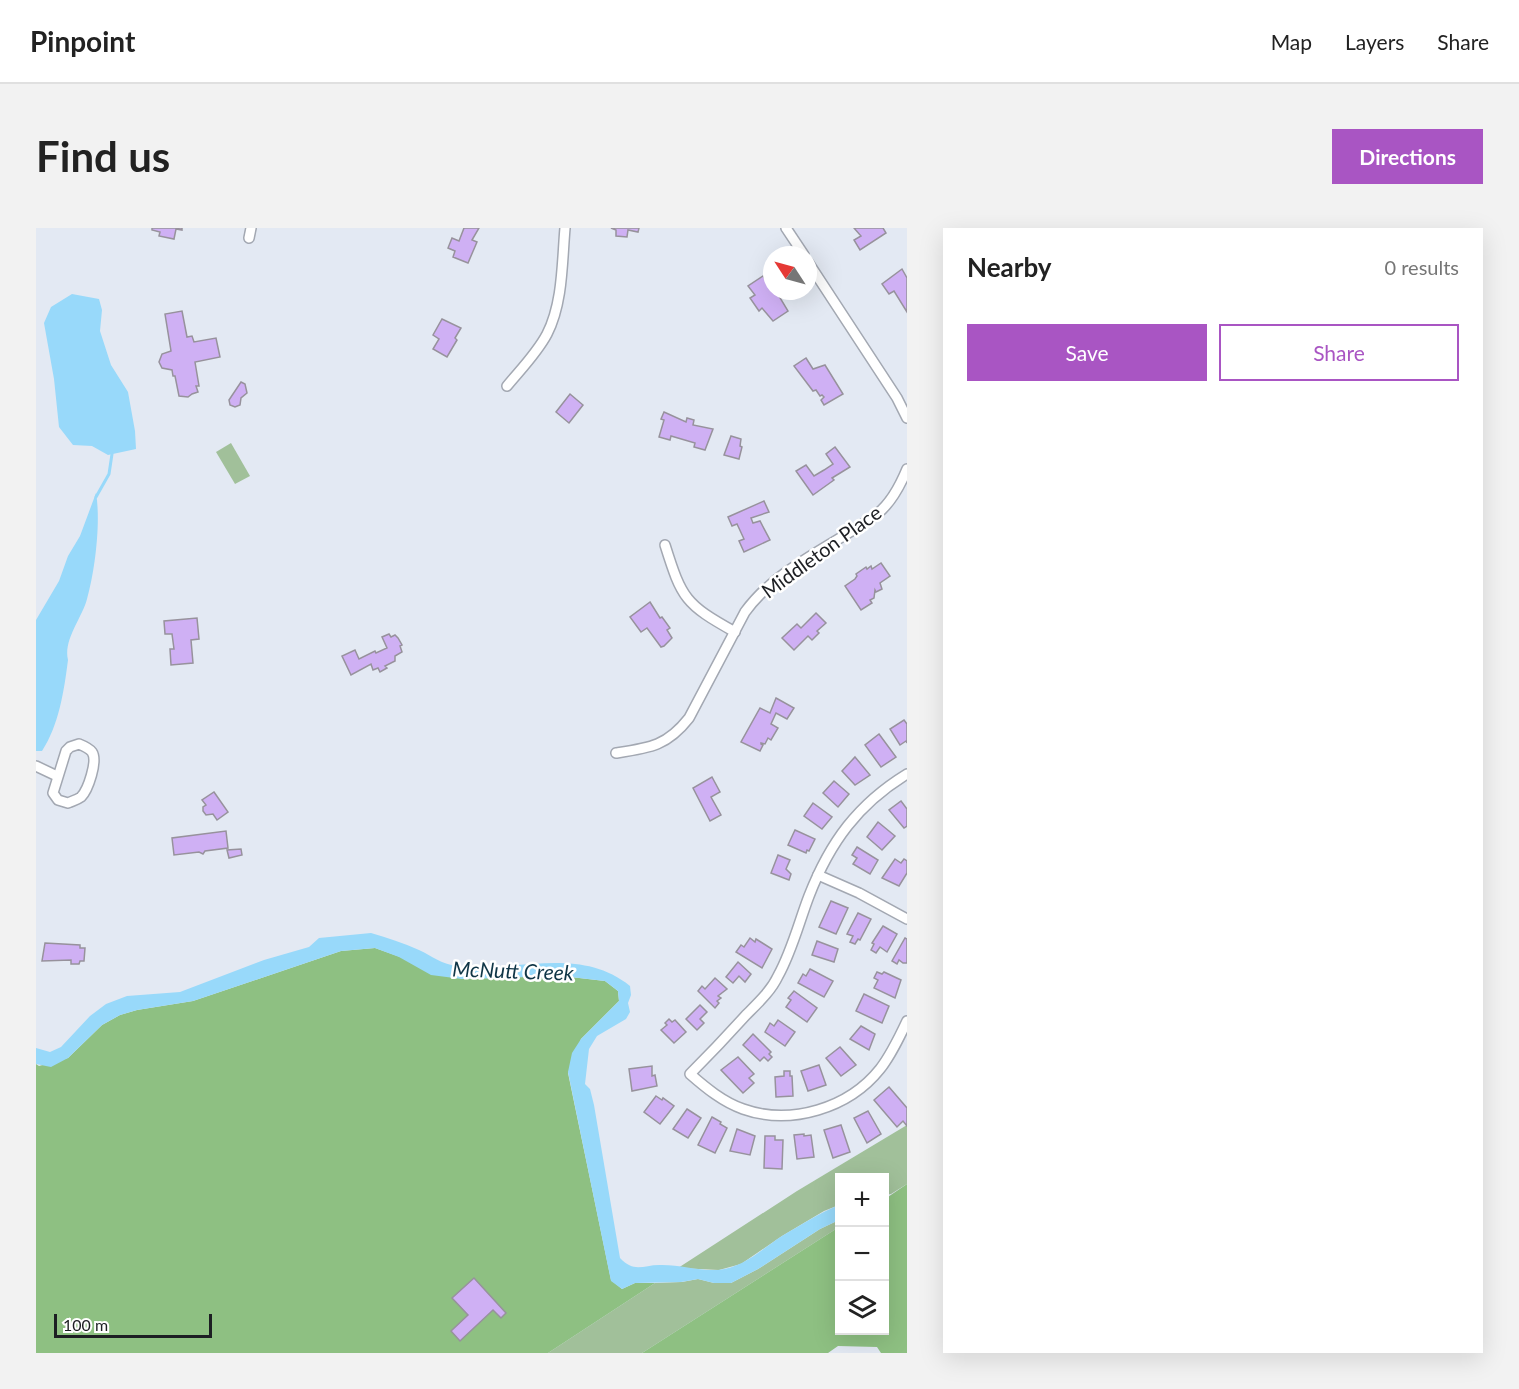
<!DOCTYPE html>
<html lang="en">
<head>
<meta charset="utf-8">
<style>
  body { margin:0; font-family:Lato,sans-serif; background:#f2f2f2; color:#222 }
  .controls { position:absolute; right:18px; bottom:18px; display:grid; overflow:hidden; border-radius:0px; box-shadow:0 6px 24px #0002 }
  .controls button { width:54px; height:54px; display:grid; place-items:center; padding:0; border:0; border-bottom:2px solid #e0e0e0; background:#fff; color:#222; font:30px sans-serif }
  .compass { position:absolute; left:727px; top:18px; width:54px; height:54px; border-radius:50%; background:#fff; box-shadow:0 6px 24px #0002; rotate:306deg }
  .scale { position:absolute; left:18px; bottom:15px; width:158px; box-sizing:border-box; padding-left:6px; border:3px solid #1d1f23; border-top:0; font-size:16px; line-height:21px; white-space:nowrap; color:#1d1f23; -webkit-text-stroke:4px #fff; paint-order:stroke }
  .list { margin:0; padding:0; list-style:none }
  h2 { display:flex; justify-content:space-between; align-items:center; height:78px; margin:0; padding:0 24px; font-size:26px }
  h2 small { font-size:20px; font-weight:400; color:#767676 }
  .actions { display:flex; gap:12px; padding:18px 24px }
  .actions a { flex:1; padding:14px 0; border:2px solid #a955c3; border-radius:0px; text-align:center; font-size:21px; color:#a955c3 }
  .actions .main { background:#a955c3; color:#fff }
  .icon { flex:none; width:33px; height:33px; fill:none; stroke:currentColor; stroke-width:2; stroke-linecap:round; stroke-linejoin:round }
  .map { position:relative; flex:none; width:871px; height:1125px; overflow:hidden; border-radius:0px }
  header { display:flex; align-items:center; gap:36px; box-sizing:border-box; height:84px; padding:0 30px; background:#fff; border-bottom:2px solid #e0e0e0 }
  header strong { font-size:28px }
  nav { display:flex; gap:33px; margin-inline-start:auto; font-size:21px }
  .intro { display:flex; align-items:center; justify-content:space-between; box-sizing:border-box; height:144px; padding:0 36px }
  h1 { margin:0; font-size:42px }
  .button { padding:15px 27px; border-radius:0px; background:#a955c3; color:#fff; font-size:21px; font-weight:700 }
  main { display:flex; gap:36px; padding:0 36px }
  aside { flex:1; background:#fff; border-radius:0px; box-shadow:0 6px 24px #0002 }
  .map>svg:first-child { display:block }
  .green { fill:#a1c09a }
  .forest { fill:#8ec082 }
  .water { fill:#98d9fa }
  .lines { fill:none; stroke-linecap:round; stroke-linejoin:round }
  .stream { stroke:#98d9fa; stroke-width:3 }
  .building { fill:#cfb0f4; stroke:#97929c; stroke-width:1.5 }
  .minor-casing { stroke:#a3a8b2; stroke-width:12 }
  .minor { stroke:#fff; stroke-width:9 }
  .labels { text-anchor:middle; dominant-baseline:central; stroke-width:5; stroke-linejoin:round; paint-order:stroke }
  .street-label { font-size:20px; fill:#1d1f23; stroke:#fff }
  .water-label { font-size:21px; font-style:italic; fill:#103647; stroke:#fff }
</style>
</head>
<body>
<header>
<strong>Pinpoint</strong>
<nav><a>Map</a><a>Layers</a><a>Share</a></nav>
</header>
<div class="intro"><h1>Find us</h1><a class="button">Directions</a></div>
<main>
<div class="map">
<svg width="871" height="1125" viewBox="0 0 871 1125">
  <rect width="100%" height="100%" fill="#e3e9f3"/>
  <g class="green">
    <polygon points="195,215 214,248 199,256 180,224"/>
    <polygon points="871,897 871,956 855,966 849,967 848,950 804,950 803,977 788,983 746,1008 705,1036 683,1042 642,1040 761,963"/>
    <polygon points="803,992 803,999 606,1125 512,1125 619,1055 646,1054 662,1051 678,1055 695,1055 722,1041 784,1001"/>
  </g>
  <g class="forest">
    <polygon points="339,720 426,751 526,748 569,753 582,763 583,773 545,811 532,845 575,1052 586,1061 599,1055 619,1055 512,1125 0,1125 0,836 3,838 32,830 66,797 84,787 101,782 157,773 305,723"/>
    <polygon points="871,956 871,1125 845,1125 841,1119 802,1118 792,1125 606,1125 803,999 804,1102 848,1102 849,971"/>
  </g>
  <g class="water">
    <polygon points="36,66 63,71 66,82 64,103 75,137 92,164 99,203 100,221 72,227 56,218 37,217 23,199 18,151 8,95 15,79"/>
    <path d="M60 265C65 294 59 343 51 371 46 390 27 412 32 432 28 463 23 497 6 523H0V392L23 353 32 328 44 308Z"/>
    <path d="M335 705C352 710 367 715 383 722 396 728 405 736 421 738 480 745 543 717 594 758L595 767 592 775 594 784 590 791 561 808 553 821 549 856 554 861 558 877 584 1030C599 1046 608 1036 626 1037 645 1037 662 1043 682 1042 707 1040 726 1021 746 1008 765 997 783 985 803 977V992L784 1001 722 1041 695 1055H678L662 1051 645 1054 599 1055 586 1061 575 1053 532 844 536 825 545 811 583 773 582 763 569 753 526 748 426 751 395 747 363 729 339 720 305 723 157 773 101 782 84 787 66 797 32 830 15 839 0 836V820L14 824 25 819 54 788 70 776 91 768 144 764 228 732 273 719 283 710Z"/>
  </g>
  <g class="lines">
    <polyline class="stream" points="60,269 73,246 76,226"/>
  </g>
  <g class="building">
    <polygon points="116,0 146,0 146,2 140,1 138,11 123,8 124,4 116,2"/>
    <polygon points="428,0 443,0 436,12 441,14 432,35 417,29 419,23 412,20 416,10 423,13"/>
    <polygon points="575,0 603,0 602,4 592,2 591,9 580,8 580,2"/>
    <polygon points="818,0 847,0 850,5 824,22 818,12 825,8"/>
    <polygon points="866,41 871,50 871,84 858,63 853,66 846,56"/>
    <polygon points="727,48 734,58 736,57 736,63 740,63 752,83 737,93 726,80 723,83 714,70 719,67 712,58"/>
    <polygon points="146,83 151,109 156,108 158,114 180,110 184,129 159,134 163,158 160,158 162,164 156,166 152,169 143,168 139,148 137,148 136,142 126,140 123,134 126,126 135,123 129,86"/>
    <polygon points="406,91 425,100 419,110 421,112 411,129 397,121 403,111 397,107"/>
    <polygon points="770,130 777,141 789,137 807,166 788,177 785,172 788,169 786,167 784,168 780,162 777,163 758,138"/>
    <polygon points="205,154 209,156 211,165 205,170 204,177 199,179 194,177 193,172"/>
    <polygon points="534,166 547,177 533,195 520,184"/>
    <polygon points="628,184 650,194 651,190 658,192 657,197 677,201 669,222 658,219 659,215 635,208 634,212 623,209 628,192 625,191"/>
    <polygon points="695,208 705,211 704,218 706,219 703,231 688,227"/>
    <polygon points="799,219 814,239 796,250 798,252 777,267 760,243 770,237 778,248 788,242 797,236 790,226"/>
    <polygon points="728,273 733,284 715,290 717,295 724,293 734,312 708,324 703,313 708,311 701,296 696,298 692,289"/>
    <polygon points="845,335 854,348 844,355 846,361 840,364 839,362 838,370 834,372 836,375 825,382 809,358 819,351 821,348 820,346 830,339 831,341 835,338 836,341"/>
    <polygon points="614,374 624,390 626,389 634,400 631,402 636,410 628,418 625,419 611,400 605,404 594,389"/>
    <polygon points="780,385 790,395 781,403 783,405 776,412 772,408 758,422 746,410 761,396 765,400"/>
    <polygon points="161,390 163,411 155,412 157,435 135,437 134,421 138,421 136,406 129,406 128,393"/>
    <polygon points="353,406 355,409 359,407 362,410 366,417 364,418 366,424 359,428 359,433 349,438 351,440 344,444 342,440 337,442 335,436 315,447 306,428 319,422 323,431 339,423 340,425 351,420 346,409"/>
    <polygon points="740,470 758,480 751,491 740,485 735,496 742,500 735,512 732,510 729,516 725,515 725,516 727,517 724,523 705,514 724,480 734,485"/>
    <polygon points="868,492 871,496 871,515 870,513 864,517 854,501"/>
    <polygon points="843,506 860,529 845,539 829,517"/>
    <polygon points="819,529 834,547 819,557 806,543"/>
    <polygon points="676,549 684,564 675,569 685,587 674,593 657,560"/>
    <polygon points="798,553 813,566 802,579 787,565"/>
    <polygon points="178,564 192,584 181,592 177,586 170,587 167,583 167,579 170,577 166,572"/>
    <polygon points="865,573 871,581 871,598 868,600 853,582"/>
    <polygon points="777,575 796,589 786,601 768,588"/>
    <polygon points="842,594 859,608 846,622 831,609"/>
    <polygon points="759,602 779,611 773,623 771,622 770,625 752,617"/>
    <polygon points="190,603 192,620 169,623 167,626 163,624 138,627 136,610"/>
    <polygon points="821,619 842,632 834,646 817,636 821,630 816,627"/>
    <polygon points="205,621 206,627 193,630 191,622"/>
    <polygon points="742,627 754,632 750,641 755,646 753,652 735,645"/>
    <polygon points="859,631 865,635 868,631 871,633 871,645 863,658 846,650"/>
    <polygon points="795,673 812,680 800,706 783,699"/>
    <polygon points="822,685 835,691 824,712 822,711 819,716 814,714 817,708 811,706"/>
    <polygon points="847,698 861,706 851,724 844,719 840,725 835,722 838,716 836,715"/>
    <polygon points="714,710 719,714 720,711 736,721 726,740 700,724 705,717 708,719"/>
    <polygon points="869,710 871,711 871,735 867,735 863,732 861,736 856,733"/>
    <polygon points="781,713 802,721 798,734 776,727"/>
    <polygon points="9,715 44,717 44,720 49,720 48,733 44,733 43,736 35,736 35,732 6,733"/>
    <polygon points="702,734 715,746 709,754 703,748 697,755 690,749"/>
    <polygon points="774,741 797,753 788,769 762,755 767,746 770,748"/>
    <polygon points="841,744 846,746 848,744 865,752 859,770 838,760 842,752 838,750"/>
    <polygon points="679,750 691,761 682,768 685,770 681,773 683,775 679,780 662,763 666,758 669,761"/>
    <polygon points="758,763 781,780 771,794 750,779 755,772 752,770"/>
    <polygon points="828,766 853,778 846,795 820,783"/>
    <polygon points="664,777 671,784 664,791 668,795 661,802 650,791"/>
    <polygon points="633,791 636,794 639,792 650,804 638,815 625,802 631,797 629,795"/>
    <polygon points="742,792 759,804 749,818 729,804 734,795 738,798"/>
    <polygon points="825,798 839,806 833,822 814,811"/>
    <polygon points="717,806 735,824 733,826 736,829 732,833 728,829 724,833 707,817"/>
    <polygon points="804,819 820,837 805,848 790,830"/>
    <polygon points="702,829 718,846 713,850 718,855 707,865 685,842"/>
    <polygon points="783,837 790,857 772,863 765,843"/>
    <polygon points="616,838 616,848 619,847 621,858 596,863 593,841"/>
    <polygon points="748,843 754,843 754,848 756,848 757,868 740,869 739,849 748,848"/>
    <polygon points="853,859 871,880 871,898 867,893 861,899 838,872"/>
    <polygon points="620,868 626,872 627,870 638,878 624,896 608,884"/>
    <polygon points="651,881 665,890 652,910 637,901"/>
    <polygon points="832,883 845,906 831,915 818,890"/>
    <polygon points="676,889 685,894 684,896 691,900 679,925 662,917"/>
    <polygon points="805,897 814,924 797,930 788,902"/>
    <polygon points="701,901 719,908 714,927 694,923"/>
    <polygon points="768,906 768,908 775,907 778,929 761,931 758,907"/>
    <polygon points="729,908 739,908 739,912 747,912 746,941 728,940"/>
    <polygon points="438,1050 470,1085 465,1090 457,1082 424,1113 415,1103 432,1087 416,1070"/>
  </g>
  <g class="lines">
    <g class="minor-casing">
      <g id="minor">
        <polyline points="750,0 768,27"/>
        <polyline points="213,10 215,0"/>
        <polyline points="772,34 861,170 871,190"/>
        <path d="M471 158C485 141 501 125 511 106 527 75 526 34 529 0"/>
        <path d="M629 317C646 371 649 376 699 404"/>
        <path d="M43 516C48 518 53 520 56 524 62 533 52 562 45 569 41 572 36 573 32 575L22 572 17 565 30 523 34 519Z"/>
        <path d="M580 525C614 520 631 518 653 490L709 384C735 348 777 327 814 304 823 298 833 293 841 286 855 275 864 258 871 241"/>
        <polyline points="0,538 21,548"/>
        <path d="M871 546C822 576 794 614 773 668 763 694 756 723 742 748 735 763 722 775 710 787 692 807 673 827 654 846 670 860 687 874 707 881 755 898 813 880 844 841 855 827 863 810 871 793"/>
        <polyline points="782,647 823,665 871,691"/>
      </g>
    </g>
    <use href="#minor" class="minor"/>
  </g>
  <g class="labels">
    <g class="street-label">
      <text transform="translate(785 323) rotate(-36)">Middleton Place</text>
    </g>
    <g class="water-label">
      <text transform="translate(477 742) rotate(2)">McNutt Creek</text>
    </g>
  </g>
</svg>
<div class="controls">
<button>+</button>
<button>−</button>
<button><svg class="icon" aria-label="layers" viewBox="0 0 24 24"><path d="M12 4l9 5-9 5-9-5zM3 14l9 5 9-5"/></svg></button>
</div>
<svg class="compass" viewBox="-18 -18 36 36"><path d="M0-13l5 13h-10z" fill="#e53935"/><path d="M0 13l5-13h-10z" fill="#767676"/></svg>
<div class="scale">100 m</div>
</div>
<aside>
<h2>Nearby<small>0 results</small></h2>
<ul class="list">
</ul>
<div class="actions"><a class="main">Save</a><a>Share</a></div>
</aside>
</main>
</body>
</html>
